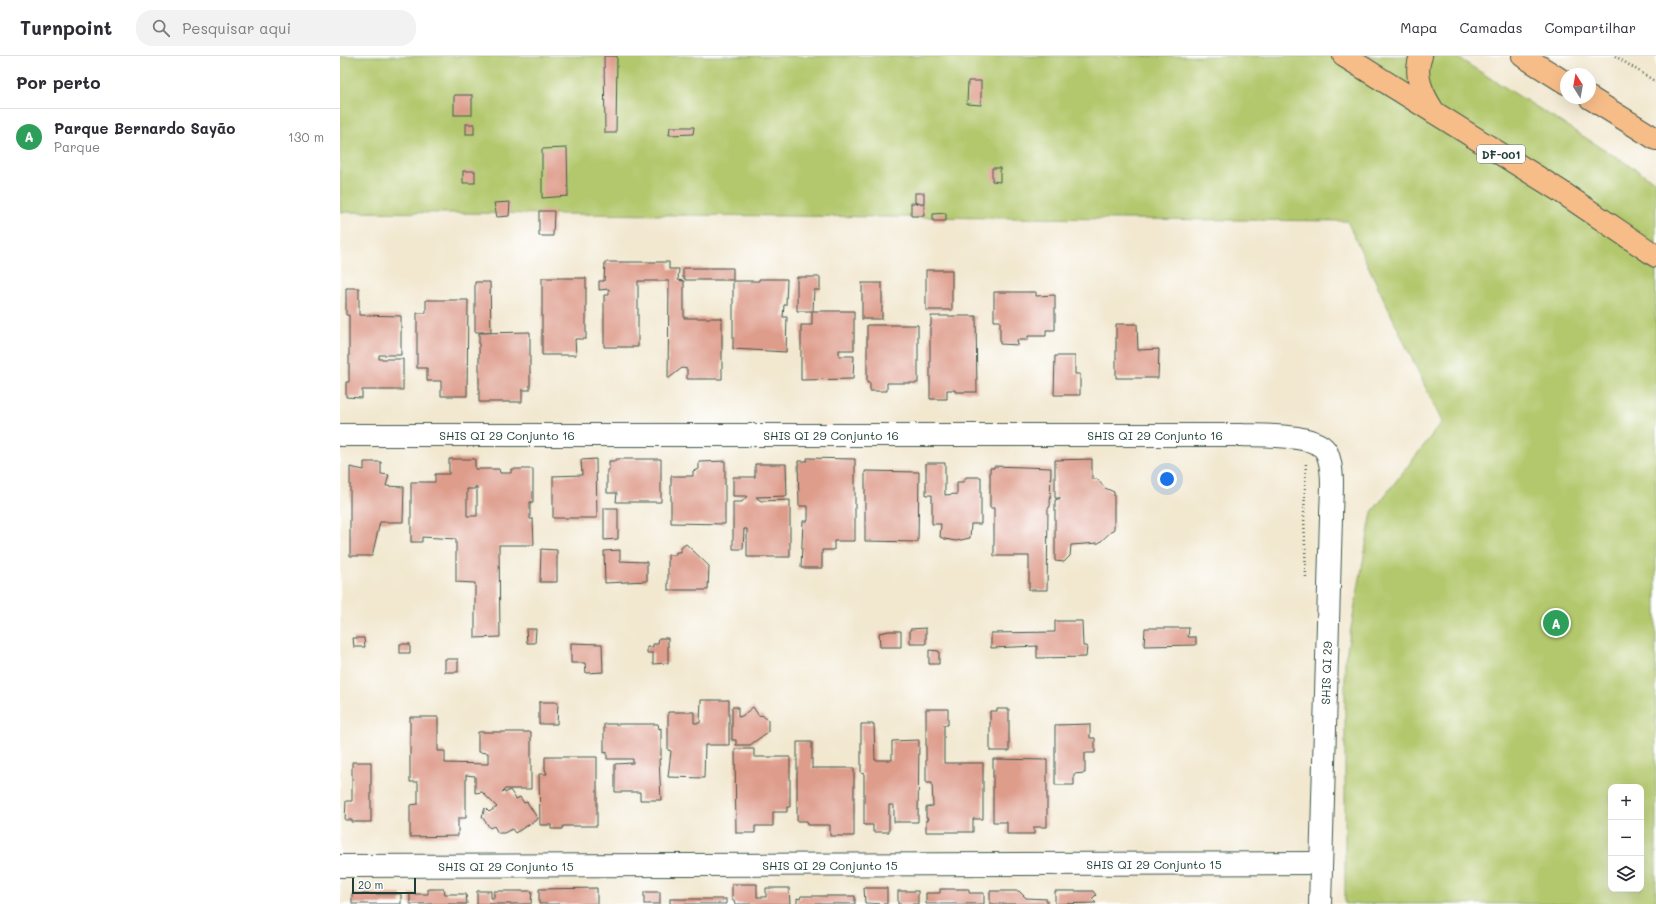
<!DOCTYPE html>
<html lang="pt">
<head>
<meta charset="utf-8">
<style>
  body { margin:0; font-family:Mali,sans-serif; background:#f2f2f3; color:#2b2b33 }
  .controls { position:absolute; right:12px; bottom:12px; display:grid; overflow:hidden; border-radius:8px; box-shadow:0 4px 16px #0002 }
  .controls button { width:36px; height:36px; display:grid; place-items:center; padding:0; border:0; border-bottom:1px solid #e1e1e2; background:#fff; color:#2b2b33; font:20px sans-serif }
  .compass { position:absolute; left:1220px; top:12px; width:36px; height:36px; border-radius:50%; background:#fff; box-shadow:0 4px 16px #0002; rotate:349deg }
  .scale { position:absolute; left:12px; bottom:10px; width:64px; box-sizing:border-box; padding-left:4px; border:2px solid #1f3d34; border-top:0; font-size:11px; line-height:14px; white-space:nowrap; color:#1f3d34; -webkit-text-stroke:3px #fff; paint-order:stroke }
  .you { position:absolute; left:827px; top:423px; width:14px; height:14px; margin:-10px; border:3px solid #fff; border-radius:50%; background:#1a73e8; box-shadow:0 0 0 6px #1a73e833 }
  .badge { display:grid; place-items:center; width:26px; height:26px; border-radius:50%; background:#1f6fb2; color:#fff; font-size:13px; font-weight:700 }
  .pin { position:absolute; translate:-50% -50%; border:2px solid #fff; box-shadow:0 1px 4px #0006 }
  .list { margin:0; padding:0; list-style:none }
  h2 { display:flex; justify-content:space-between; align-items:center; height:52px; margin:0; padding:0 16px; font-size:17px }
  h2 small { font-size:13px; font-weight:400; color:#7c7c81 }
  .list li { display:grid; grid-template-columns:26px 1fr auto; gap:12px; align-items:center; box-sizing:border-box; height:56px; padding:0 16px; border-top:1px solid #e1e1e2 }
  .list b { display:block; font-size:15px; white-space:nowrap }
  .list p { margin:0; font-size:13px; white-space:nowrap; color:#7c7c81 }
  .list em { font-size:13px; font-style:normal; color:#7c7c81 }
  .icon { flex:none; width:22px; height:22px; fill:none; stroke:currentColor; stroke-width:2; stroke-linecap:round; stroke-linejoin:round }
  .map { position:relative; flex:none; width:1316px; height:848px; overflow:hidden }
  header { display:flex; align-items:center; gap:24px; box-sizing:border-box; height:56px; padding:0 20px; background:#fff; border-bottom:1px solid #e1e1e2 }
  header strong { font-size:19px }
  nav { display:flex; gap:22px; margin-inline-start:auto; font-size:14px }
  .search { width:280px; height:36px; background:#f2f2f3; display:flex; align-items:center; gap:10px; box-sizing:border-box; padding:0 14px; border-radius:16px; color:#7c7c81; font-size:15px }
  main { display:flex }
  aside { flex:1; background:#fff }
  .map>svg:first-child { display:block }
  .green { fill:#b3c86d; stroke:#698250; fill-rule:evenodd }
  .building { fill:#de9c8b; fill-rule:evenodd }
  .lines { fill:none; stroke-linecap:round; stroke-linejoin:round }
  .street-casing { stroke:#3f574b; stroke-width:24 }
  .primary-casing { stroke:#3f574b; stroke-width:24 }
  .path { stroke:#3f574b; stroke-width:2.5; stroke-dasharray:1 3; stroke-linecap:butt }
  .street { stroke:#fff; stroke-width:22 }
  .primary { stroke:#f7bd88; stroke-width:22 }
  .labels { text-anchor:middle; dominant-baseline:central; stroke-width:3; stroke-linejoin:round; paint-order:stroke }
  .shield { fill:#fff; stroke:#627771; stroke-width:1 }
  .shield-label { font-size:11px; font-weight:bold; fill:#1f3d34 }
  .street-label { font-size:12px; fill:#1f3d34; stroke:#fff }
</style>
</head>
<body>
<header>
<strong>Turnpoint</strong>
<div class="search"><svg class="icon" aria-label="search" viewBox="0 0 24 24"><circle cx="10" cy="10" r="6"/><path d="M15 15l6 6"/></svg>Pesquisar aqui</div>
<nav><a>Mapa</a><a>Camadas</a><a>Compartilhar</a></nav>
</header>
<main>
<aside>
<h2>Por perto<small></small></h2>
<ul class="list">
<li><span class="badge" style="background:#2e9e5b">A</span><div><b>Parque Bernardo Sayão</b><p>Parque</p></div><em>130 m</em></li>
</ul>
</aside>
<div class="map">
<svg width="1316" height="848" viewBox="0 0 1316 848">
  <rect width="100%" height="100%" fill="#fff"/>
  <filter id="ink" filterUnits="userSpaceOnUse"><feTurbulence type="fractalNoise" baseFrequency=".025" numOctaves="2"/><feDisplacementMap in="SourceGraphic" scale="8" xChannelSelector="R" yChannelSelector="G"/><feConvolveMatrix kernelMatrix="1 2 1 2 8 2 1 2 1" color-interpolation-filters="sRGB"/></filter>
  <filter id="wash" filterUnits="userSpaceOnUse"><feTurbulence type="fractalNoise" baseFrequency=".012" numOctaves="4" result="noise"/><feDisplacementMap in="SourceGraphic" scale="16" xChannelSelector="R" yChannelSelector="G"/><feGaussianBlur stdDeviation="0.9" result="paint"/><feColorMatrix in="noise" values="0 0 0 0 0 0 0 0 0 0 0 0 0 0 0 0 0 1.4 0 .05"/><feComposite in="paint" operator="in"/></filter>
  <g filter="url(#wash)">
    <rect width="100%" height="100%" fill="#f2e8d0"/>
    <path class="green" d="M0 0H1115L1316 126V848H1005V605L1032 456 1102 366 1007 165 0 156ZM1271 731H1301V833H1271Z"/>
    <g id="blocks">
      <g class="building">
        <polygon points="264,0 277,0 276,77 265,77"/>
        <polygon points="628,25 641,25 641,49 627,48"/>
        <rect x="114" y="39" width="18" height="20"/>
        <rect x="126" y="68" width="8" height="10"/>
        <polygon points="330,71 354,71 353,78 329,79"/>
        <polygon points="227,92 228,140 202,142 202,93"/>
        <polygon points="652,112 660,112 660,126 652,125"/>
        <rect x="123" y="115" width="12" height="12"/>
        <rect x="575" y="137" width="9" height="10"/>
        <polygon points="170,146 169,160 157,161 154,147"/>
        <polygon points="571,147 584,148 584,160 571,160"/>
        <polygon points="199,155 214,155 213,180 199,180"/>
        <polygon points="606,157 606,165 593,165 593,158"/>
        <polygon points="265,206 329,206 329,213 339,213 338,224 344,225 344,262 382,262 382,323 347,323 347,313 342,312 328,323 329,225 298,225 298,291 264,291 264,239 269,239 269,233 259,234 259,225 264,225"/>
        <polygon points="343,212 393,212 393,224 345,224 345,222 343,222"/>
        <rect x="586" y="214" width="26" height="40"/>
        <polygon points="457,221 480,221 480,234 474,234 473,255 514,255 514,294 499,294 499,300 514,300 513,323 461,324 461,269 472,269 472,255 457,255"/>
        <polygon points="202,222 246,222 246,283 235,283 236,299 202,299"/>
        <polygon points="419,223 447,223 446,249 444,249 443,261 447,261 446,296 393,293 393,225 419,225"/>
        <polygon points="135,226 150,226 151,276 135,276"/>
        <rect x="522" y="227" width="20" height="36"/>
        <polygon points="6,232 19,232 19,259 61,260 61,299 39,299 39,303 63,303 63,334 22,334 22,342 6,341 6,326 9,326 9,259 6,259"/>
        <polygon points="654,236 696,236 696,240 715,239 715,274 706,274 706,280 688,280 688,284 677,284 678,289 660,288 660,265 654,265"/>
        <polygon points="86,244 128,244 127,340 101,340 101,325 87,325 87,312 77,312 77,257 86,257"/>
        <polygon points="591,260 636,260 637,336 615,336 615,334 607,334 607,343 590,343 590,270 591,270"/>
        <polygon points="776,268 797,268 798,294 819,293 818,322 776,322"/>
        <polygon points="527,269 578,269 578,327 547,327 547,335 530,335 530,327 527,327"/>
        <polygon points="190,276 190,334 182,334 182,346 139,346 139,277"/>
        <polygon points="715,300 735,300 735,318 740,318 740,339 714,339"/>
        <polygon points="467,402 515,403 515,485 494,485 494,494 482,494 482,512 461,512 463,465 468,465 468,450 459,450 458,405 467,405"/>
        <path d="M109 403H135V413H159L160 417H171V413H193V446H190V463H193L194 489H159L160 581 135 582V527L116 526V483L82 481V486H71V426H95V418H109ZM135 431H137V460H127V433H135Z"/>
        <polygon points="256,403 257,462 213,462 213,420 242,419 241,404"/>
        <polygon points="276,403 321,403 321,446 276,446 277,437 267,437 267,414 269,414 269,405 276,405"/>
        <polygon points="752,403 752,423 757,423 765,432 774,436 774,473 759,487 731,489 730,500 724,506 715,505 715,444 721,442 715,442 715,404"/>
        <polygon points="385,405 385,468 331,467 331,420 353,420 353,415 359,413 359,406"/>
        <polygon points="24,406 41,406 41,418 49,419 46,430 64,431 63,466 40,466 32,500 10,500 10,411 24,414"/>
        <polygon points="586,407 605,407 605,439 617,438 617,426 623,426 626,421 641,421 641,468 631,468 630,482 616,485 605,483 600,481 601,468 592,468 592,439 586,439"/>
        <polygon points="415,408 446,408 447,440 416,441 421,445 450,444 450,501 407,501 407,473 404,473 403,493 393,493 393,446 402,446 407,440 393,440 393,421 415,421"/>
        <polygon points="654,410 711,412 710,451 708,452 707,534 689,534 689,500 654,500 654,452 650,452 650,412 654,412"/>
        <polygon points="525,415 579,416 578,486 525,485"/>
        <polygon points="264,452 278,452 278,483 264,484"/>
        <polygon points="346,488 369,510 368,534 328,534 328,499 336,499 336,496 341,496 341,492"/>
        <polygon points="201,493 217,494 217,526 200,526"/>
        <polygon points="280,494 280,505 307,506 307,525 265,527 264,495"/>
        <polygon points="715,565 742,565 743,590 747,590 746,601 697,602 697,590 651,592 651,577 715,576"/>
        <polygon points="586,572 586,588 570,588 570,573"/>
        <polygon points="805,572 849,572 848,581 856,581 856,589 804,590"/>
        <polygon points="186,573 196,573 195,587 187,587"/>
        <polygon points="549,575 561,575 561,591 540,591 539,577"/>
        <polygon points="13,582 24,582 25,591 14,591"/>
        <polygon points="319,582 328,582 328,607 313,608 313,597 307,597 307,591 313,591 313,588 318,588"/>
        <polygon points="231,587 262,588 263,616 246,617 245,607 231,607"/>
        <rect x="60" y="588" width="10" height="9"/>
        <polygon points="589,594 599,595 599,608 589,608"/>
        <rect x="105" y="603" width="13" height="13"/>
        <polygon points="361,644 389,644 389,689 365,689 364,722 328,721 331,695 328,694 328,656 354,656 354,667 360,667"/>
        <polygon points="199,646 218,646 217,668 199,668"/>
        <polygon points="392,651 398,651 398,661 402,660 413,651 419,660 422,659 428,664 428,676 410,689 396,689 396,684 392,684"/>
        <polygon points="586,653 608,653 608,669 604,669 604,707 643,707 643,763 633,763 633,776 586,776 586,764 588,764 588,762 586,762 586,751 593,750 592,727 586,727"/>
        <polygon points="657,653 669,653 669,695 650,695 650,655 657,655"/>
        <polygon points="70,661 98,661 98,695 105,695 105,707 148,708 148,697 138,696 138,676 191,676 191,733 165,733 162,736 164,735 165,737 170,734 176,743 180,741 184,747 187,746 198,763 175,777 172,773 164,777 158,777 154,770 150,772 142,761 145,752 149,756 157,751 142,736 135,737 135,720 126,719 126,762 118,762 118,780 70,781 70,749 78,748 78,726 70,726"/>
        <polygon points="264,668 318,668 319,673 321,672 321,703 319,703 321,744 300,744 300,736 275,736 275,708 293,707 293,703 267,703 267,696 264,697"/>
        <polygon points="521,668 534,668 535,704 552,704 552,685 579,684 578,766 554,766 554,749 549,749 549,776 533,776 533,769 524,769 524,718 521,717"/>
        <polygon points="750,668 750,682 755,682 755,697 745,697 745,717 734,718 734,729 715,729 715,669"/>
        <polygon points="457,686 472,686 472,713 473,712 514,712 514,780 490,780 490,769 468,769 467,765 457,765"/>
        <polygon points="395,693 414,693 414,701 450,701 450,751 447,751 447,756 433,756 433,770 415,770 415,777 396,777"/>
        <polygon points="205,701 257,701 257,770 223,770 222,773 211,773 211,769 200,769 199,718 207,718 205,713"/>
        <polygon points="653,703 707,704 707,771 694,771 694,778 667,778 667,766 653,766"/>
        <polygon points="12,706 31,706 31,766 12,766 12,764 5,764 6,745 12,745"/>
        <polygon points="392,828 417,828 417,841 426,841 426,832 449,832 450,848 395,848 394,844 392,844"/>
        <polygon points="257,832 257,848 199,848 199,833"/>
        <polygon points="524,832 547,832 547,848 525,847"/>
        <polygon points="88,833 104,833 105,838 126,838 127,848 70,848 70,838 88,838"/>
        <polygon points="600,833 629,833 629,837 644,837 644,848 586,848 586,837 600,837"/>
        <polygon points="137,835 151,835 151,842 154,842 154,835 192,835 191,848 137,848"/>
        <rect x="558" y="835" width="20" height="13"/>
        <polygon points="650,835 679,835 686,842 707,843 707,848 650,848"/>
        <polygon points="715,835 753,835 756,839 752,843 756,847 715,848"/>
        <rect x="304" y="836" width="16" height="12"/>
        <rect x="12" y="838" width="49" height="10"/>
        <polygon points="461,840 515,840 515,848 457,848 457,842 460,843"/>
        <rect x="330" y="843" width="56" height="5"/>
      </g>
    </g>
  </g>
  <g filter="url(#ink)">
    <use href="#blocks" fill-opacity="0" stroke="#3f574b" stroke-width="1"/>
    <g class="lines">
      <g class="street-casing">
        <g id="street">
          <path d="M0 379H901C921 380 978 377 987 397 995 416 991 441 991 461L980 848"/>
          <polyline points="0,810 980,807"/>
        </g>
      </g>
      <g class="primary-casing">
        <g id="primary">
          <polyline points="1004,0 1220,135 1316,200"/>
          <path d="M1081 0C1073 20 1083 39 1094 56"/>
          <polyline points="1183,0 1226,27"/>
          <polyline points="1250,42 1316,83"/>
        </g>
      </g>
      <g class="path">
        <polyline points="1275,0 1316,26"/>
        <polyline points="966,521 964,460 966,406"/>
      </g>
      <use href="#street" class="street"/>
      <use href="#primary" class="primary"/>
    </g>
  </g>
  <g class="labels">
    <rect class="shield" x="1137" y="89" width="48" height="18" rx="3"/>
    <g class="shield-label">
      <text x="1161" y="98">DF-001</text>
    </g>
    <g class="street-label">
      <text x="167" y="379">SHIS QI 29 Conjunto 16</text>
      <text x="491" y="379">SHIS QI 29 Conjunto 16</text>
      <text x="815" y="379">SHIS QI 29 Conjunto 16</text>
      <text transform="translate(986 617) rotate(-88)">SHIS QI 29</text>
      <text x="814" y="808">SHIS QI 29 Conjunto 15</text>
      <text x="490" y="809">SHIS QI 29 Conjunto 15</text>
      <text x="166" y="810">SHIS QI 29 Conjunto 15</text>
    </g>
  </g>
</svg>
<div class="controls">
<button>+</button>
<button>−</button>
<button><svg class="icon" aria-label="layers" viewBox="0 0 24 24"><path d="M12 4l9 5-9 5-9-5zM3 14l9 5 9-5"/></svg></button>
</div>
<svg class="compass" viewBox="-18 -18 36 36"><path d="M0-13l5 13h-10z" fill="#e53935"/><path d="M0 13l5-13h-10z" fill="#7c7c81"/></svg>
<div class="scale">20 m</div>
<div class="you"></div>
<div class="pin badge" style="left:1216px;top:567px;background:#2e9e5b">A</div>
</div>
</main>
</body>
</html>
